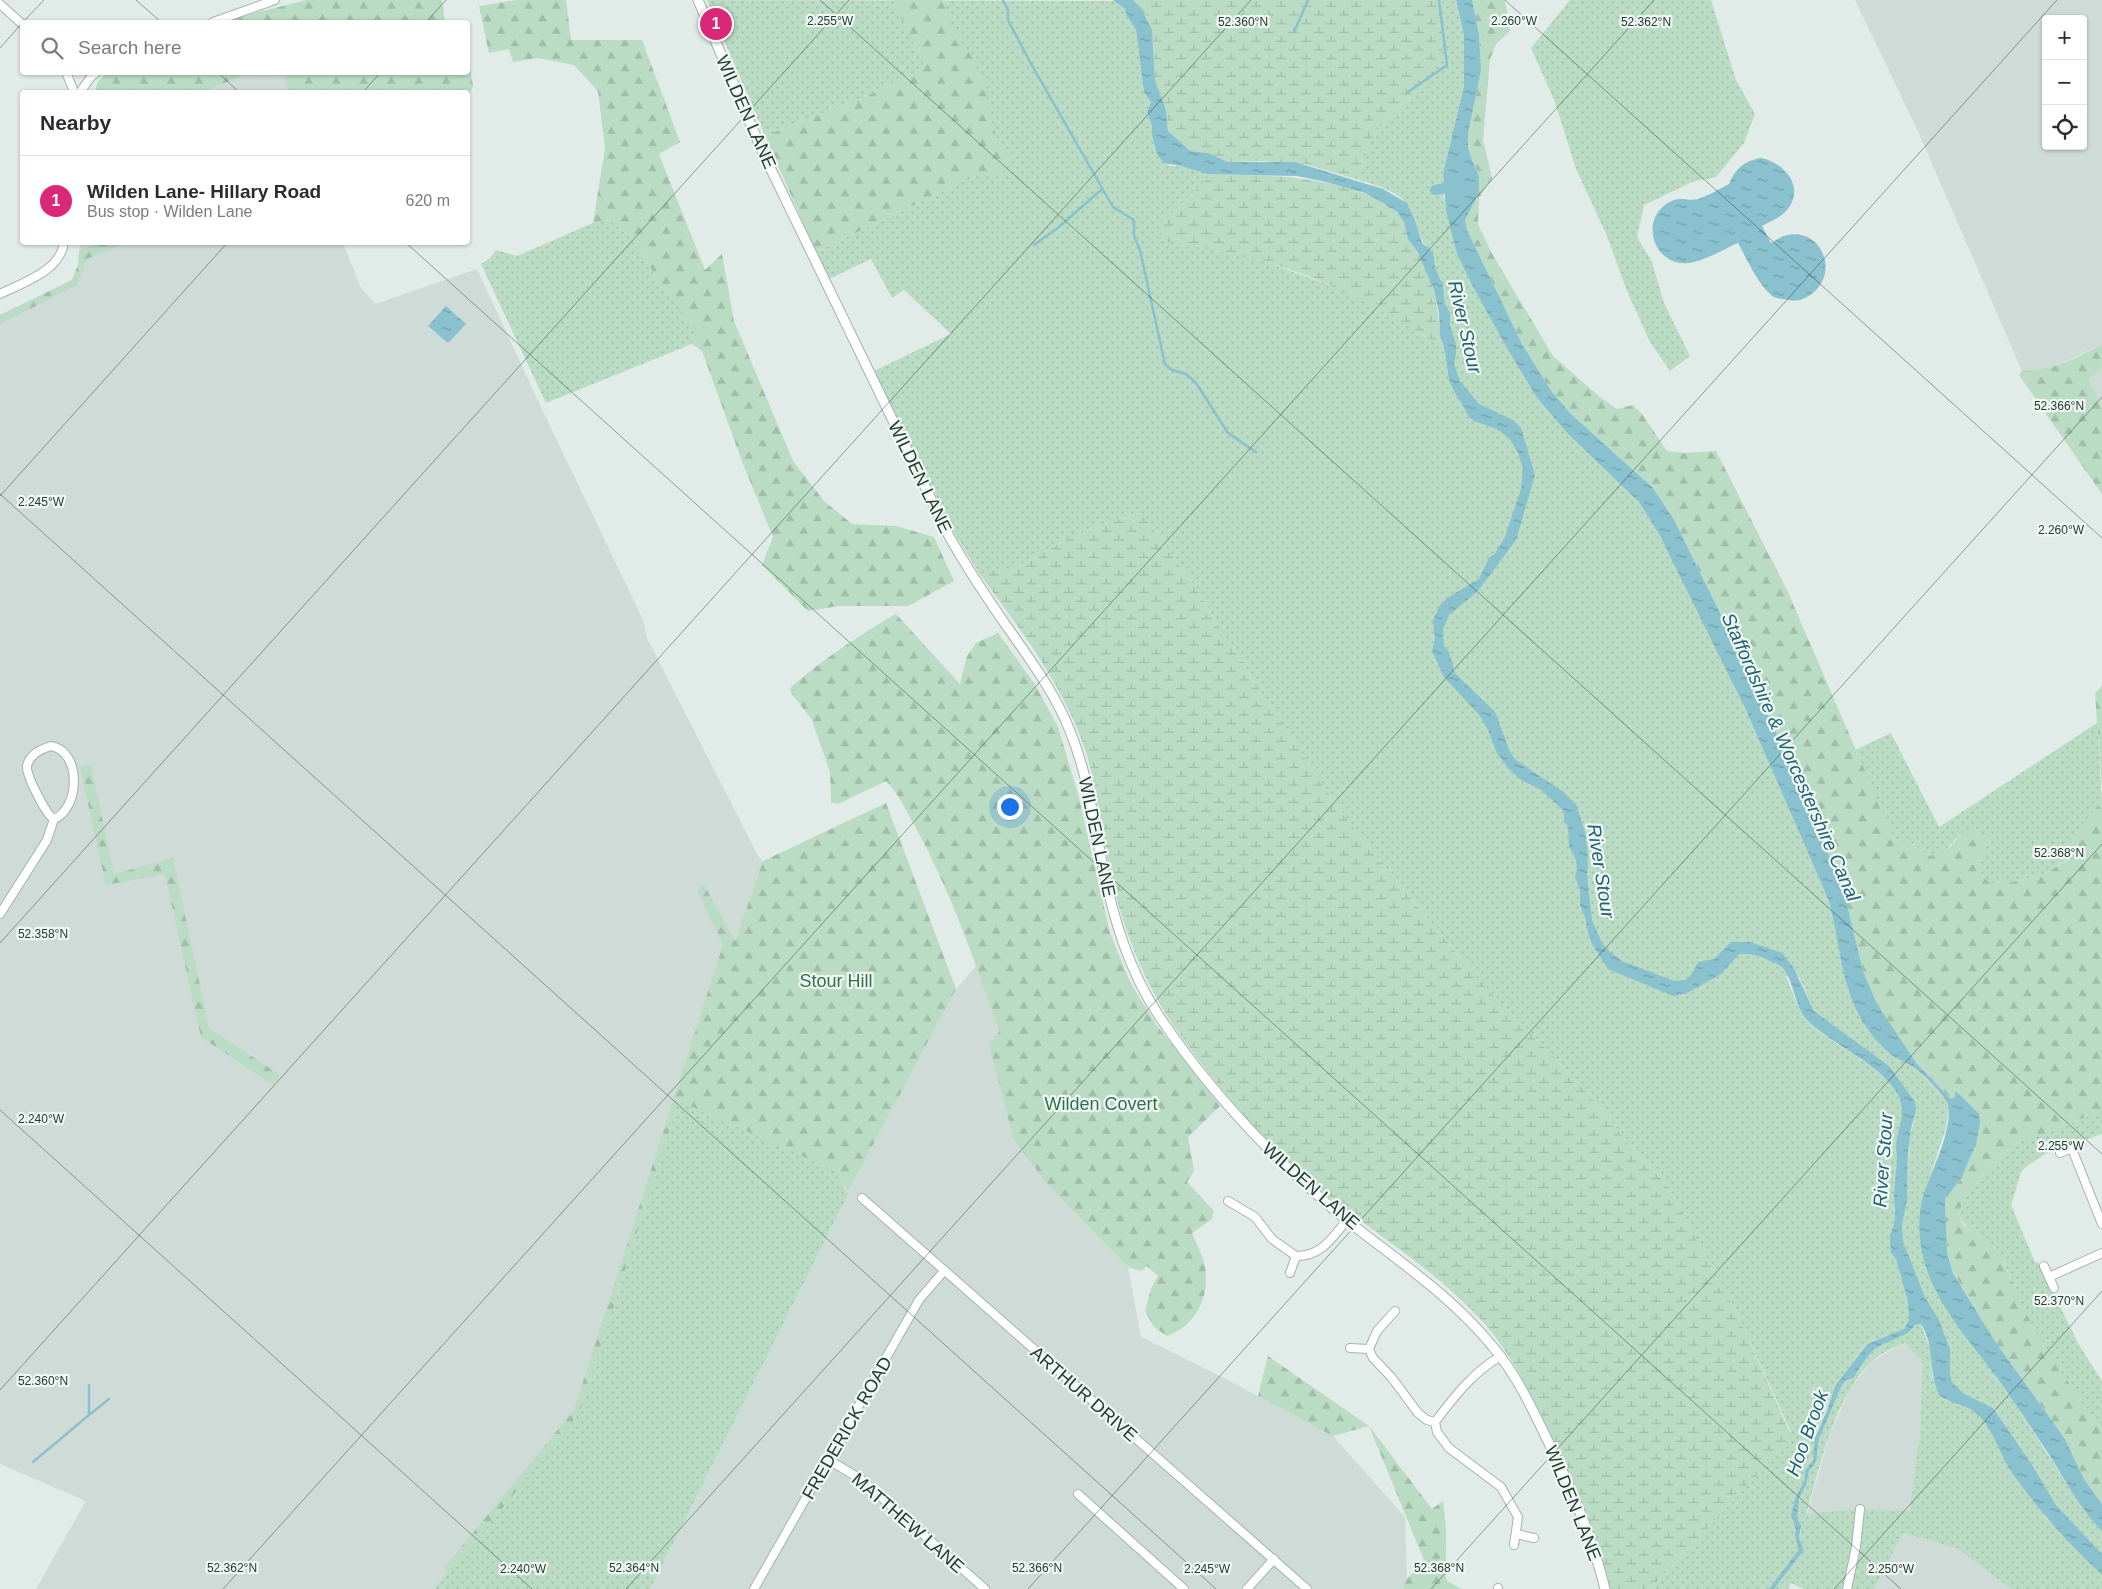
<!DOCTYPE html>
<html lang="en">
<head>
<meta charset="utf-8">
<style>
  body { margin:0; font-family:Helvetica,sans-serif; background:#f2f2f3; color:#2b2b33 }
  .controls { position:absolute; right:15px; top:15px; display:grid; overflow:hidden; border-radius:5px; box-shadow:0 1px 4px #0004 }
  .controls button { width:45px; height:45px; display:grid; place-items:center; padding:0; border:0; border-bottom:1px solid #e1e1e2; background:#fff; color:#2b2b33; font:25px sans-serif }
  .you { position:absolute; left:1009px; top:806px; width:18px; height:18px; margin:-12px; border:4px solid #fff; border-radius:50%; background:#1a73e8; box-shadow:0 0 0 8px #1a73e833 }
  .badge { display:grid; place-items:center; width:32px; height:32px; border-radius:50%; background:#db2777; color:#fff; font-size:16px; font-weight:700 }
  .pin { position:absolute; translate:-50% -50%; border:2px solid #fff; box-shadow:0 1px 5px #0006 }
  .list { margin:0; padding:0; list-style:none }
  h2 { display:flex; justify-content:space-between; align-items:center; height:65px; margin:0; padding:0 20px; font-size:21px }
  h2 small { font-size:16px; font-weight:400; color:#7c7c81 }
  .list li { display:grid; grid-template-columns:32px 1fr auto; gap:15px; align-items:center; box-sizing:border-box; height:90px; padding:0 20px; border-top:1px solid #e1e1e2 }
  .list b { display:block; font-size:19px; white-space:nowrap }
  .list p { margin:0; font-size:16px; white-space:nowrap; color:#7c7c81 }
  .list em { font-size:16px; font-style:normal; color:#7c7c81 }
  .icon { flex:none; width:28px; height:28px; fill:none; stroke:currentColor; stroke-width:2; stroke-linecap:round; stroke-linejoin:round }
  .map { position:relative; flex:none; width:2102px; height:1589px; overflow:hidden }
  .search { position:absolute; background:#fff; box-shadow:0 1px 4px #0004; left:20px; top:20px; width:450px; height:55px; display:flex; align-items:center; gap:12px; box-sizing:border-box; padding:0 18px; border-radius:5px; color:#7c7c81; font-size:19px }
  .panel { position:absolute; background:#fff; box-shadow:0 1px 4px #0004; left:20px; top:90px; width:450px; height:155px; border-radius:5px }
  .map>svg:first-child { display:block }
  .built { fill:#cfdbd6; fill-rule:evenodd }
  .grass { fill:url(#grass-dots) }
  .forest { fill:url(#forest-firs) }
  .wetland { fill:url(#wetland-marsh) }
  .water { fill:url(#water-ripples) }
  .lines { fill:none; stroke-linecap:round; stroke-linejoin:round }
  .stream { stroke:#8ac1ce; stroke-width:2.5 }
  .canal { stroke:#8ac1ce; stroke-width:10 }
  .minor-casing { stroke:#a4b3ae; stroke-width:10 }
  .tertiary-casing { stroke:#a4b3ae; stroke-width:11 }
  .minor { stroke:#fff; stroke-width:8 }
  .tertiary { stroke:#fff; stroke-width:9 }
  .ticks { fill:none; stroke:#223b35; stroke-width:1; stroke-opacity:0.45 }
  .labels { text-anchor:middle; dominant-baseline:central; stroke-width:4.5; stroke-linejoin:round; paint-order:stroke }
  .street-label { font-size:18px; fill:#223b35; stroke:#f1f8f4 }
  .park-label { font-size:18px; fill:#2d704a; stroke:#f1f8f4 }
  .water-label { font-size:19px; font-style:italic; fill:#1e6274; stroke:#f1f8f4 }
  .ticks-label { font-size:12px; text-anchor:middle; fill:#223b35; stroke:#f1f8f4; stroke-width:4.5; stroke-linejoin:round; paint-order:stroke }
</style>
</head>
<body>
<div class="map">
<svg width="2102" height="1589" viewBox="0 0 2102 1589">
  <defs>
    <pattern id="grass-dots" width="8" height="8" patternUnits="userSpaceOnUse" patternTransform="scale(1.25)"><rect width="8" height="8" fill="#badbc4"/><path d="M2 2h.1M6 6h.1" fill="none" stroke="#a0bda9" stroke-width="1.8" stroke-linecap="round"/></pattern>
    <pattern id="forest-firs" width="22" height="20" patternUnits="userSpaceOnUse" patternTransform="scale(1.25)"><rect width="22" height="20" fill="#badbc4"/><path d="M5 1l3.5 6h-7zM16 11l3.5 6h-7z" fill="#a0bda9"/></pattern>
    <pattern id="wetland-marsh" width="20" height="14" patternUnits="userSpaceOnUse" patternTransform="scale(1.25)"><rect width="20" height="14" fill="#badbc4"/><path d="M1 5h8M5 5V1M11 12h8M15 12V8" fill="none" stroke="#a0bda9"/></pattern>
    <pattern id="water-ripples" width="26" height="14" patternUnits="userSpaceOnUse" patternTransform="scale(1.25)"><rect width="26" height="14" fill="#8ac1ce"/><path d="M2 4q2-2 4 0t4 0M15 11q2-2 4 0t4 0" fill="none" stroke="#709ea8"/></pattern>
  </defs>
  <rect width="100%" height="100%" fill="#e1ebe7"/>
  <g class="built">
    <path d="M1855 0H2102V344L2067 361 2040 371H2022L1917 129ZM2046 19H2083V146H2046Z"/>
    <polygon points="248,72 283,73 289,92 203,92"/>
    <polygon points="80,243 343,243 361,288 375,304 477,269 540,405 643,620 647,638 758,856 763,861 679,1101 580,1412 437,1589 36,1589 86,1501 0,1464 0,315 72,280 78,265"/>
    <polygon points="2102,367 2102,407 2089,380"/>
    <polygon points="977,965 1048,1185 1128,1267 1141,1337 1222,1377 1333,1436 1405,1517 1407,1579 1403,1589 650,1589 848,1192 956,989"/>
    <polygon points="1905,1343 1923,1363 1923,1391 1913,1512 1860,1509 1807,1514 1830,1434 1849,1391 1872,1361"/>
    <polygon points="1903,1533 1958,1549 2011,1589 1874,1589"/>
  </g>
  <g class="grass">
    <path d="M707 0 1115 1 1125 9 1127 16 1136 30 1144 92 1151 102 1147 113C1148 118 1152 123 1152 128 1153 146 1157 153 1170 166H1181L1212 174 1161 224 1343 290 1369 302 1443 348 1454 338 1450 325V313L1445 304 1443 285 1435 267 1433 252C1415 241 1420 220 1408 205 1398 191 1375 185 1359 180L1369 143 1379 128 1394 112 1412 98 1442 4 1441 0H1456L1464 35V86L1443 174 1444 198 1457 254 1473 287 1508 350 1537 398 1568 434 1639 502 1674 561 1746 710 1828 899 1834 922 1848 990 1857 1013 1880 1043 1896 1058 1914 1067 1946 1099 1948 1110 1946 1128 1924 1194 1920 1215V1227L1935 1286 1955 1321 2008 1393 2083 1509 2102 1531V1554L2056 1505 2031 1463 1993 1408 1963 1393 1952 1382 1950 1373V1349L1939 1320 1925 1297 1903 1241 1902 1225 1907 1201 1909 1139 1915 1117 1871 1054 1814 1011 1799 977 1786 976C1792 989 1796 1007 1805 1018 1829 1047 1890 1066 1901 1102 1907 1121 1893 1139 1897 1158L1894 1224 1890 1235 1891 1253 1896 1259 1908 1302 1909 1320 1904 1329 1866 1344 1835 1386 1816 1434 1815 1453 1805 1471 1804 1481 1792 1522 1797 1530C1793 1537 1797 1542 1799 1549L1769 1589H1650L1781 1450 1791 1432 1736 1311 1664 1181 1626 1141 1601 1108 1566 1070 1478 979 1360 837 1325 789 1227 640 1196 588 1141 513 1098 526 1063 541 1014 569 997 573H979L955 534 874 371 951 334 904 290 892 298 871 259 829 279 816 252 979 174 925 67 871 94 765 136Z"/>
    <polygon points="1570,0 1711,0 1736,80 1755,114 1744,143 1716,177 1692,182 1644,205 1637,237 1652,262 1664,303 1690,356 1670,371 1650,342 1627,291 1607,236 1576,169 1555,102 1531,48"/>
    <polygon points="610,220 633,240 655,275 698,333 692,344 546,403 481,264 490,258 496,250 517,256 593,223"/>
    <path d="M2097 723 2102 801 2073 837 2070 857 2043 875 2012 882 1990 883 1981 874C1980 861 1982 851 1990 840L1962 832 1943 853 1928 856 1913 844 1896 843 1855 750 1891 733 1939 827Z"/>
    <polygon points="679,1101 834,1170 848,1194 650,1589 434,1589 580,1412"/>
    <path d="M2102 1110V1134L2045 1154 2027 1166 2021 1172 2011 1205 2035 1262H2038L2079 1345 2102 1381V1431C2075 1392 2047 1354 2024 1312 2015 1294 2010 1273 2000 1255 1988 1233 1969 1239 1958 1213L1967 1194 1987 1170 2003 1154 2023 1140 2045 1134Z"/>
    <path d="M1921 1324 1931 1351 1932 1378 1957 1404 1977 1413 2024 1472 2040 1509 2047 1519 2102 1571V1589H2011L1958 1549 1903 1533 1874 1589H1851L1864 1509 1910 1511 1920 1431 1923 1363 1905 1343C1894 1348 1881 1353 1872 1361 1834 1398 1821 1463 1807 1511V1514L1856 1509 1853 1545 1844 1589H1803L1791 1583 1788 1589H1774L1804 1550 1799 1538 1801 1533 1797 1518 1798 1503 1806 1485 1809 1471 1816 1462 1819 1439 1841 1387 1846 1380 1858 1372 1869 1355 1877 1347 1908 1333 1915 1325Z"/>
  </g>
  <g class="forest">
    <polygon points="307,0 442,0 445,22 226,22 250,14"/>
    <polygon points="517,0 566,0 571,40 642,40 680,142 659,154 705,270 722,254 734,321 793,461 824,501 852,524 896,526 934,537 954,581 908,606 839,606 808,611 762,565 773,537 743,464 702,351 692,344 698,333 655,275 633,240 610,220 593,223 605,148 598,91 574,65 538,58 513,62 509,49 489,53 479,6"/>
    <polygon points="893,0 943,0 952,27 969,52 985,83 987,103 996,136 1011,157 1001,178 979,174 816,252 765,136 871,94 925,67"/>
    <path d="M1472 0H1505L1510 31 1496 44 1490 59 1483 140 1492 178 1479 198 1478 224 1491 252 1553 356 1601 398 1617 409 1633 405 1642 414 1667 451 1684 453 1716 451 1787 590 1896 843C1909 839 1918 848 1928 856 1947 853 1951 847 1962 832L1976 831 1987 834 1990 840C1982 851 1980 861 1981 874L1990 883 2012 882 2043 875 2070 858 2073 837 2102 801V1110L2045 1134 2023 1140 2003 1154 1987 1170 1967 1194 1958 1213 1963 1225 1971 1231 1988 1240 2000 1254 2024 1311 2064 1376 2102 1431V1504L2084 1479 2065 1439 1994 1340 1953 1272 1947 1252 1945 1199 1962 1177 1971 1156 1955 1095V1097L1951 1099 1917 1064 1877 1004 1863 971 1844 892 1817 825 1746 665 1673 518 1653 488 1571 414 1552 392 1522 344 1467 230 1465 220 1475 201 1479 189V176L1472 160 1468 147V134L1481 70 1479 35Z"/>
    <polygon points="468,61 469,62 473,86 468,101 468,92 289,92 283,73 468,72"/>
    <polygon points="106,73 106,72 248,73 203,92 95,92 97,83"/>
    <polygon points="99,243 125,243 87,259 77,285 0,324 0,315 72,280 78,265 79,251"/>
    <path d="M2102 344V367L2089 380 2102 407V494L2019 375 2022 371C2050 371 2077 359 2102 344Z"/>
    <path d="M896 614 960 684 967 656 976 643 998 633 1034 683 1058 727 1078 794 1110 933 1130 982 1155 1023 1220 1106 1188 1137 1194 1171 1187 1182 1214 1211 1212 1219 1192 1233C1195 1242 1200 1250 1203 1259 1213 1291 1198 1325 1167 1336L1154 1327 1145 1311 1151 1289 1158 1276 1147 1266 1141 1271 1128 1267 1048 1185 1014 1140 989 1044 999 1032C976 963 951 893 917 830 907 813 900 795 886 781L838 804 831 802 830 772 812 720 792 694 790 688C823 659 858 636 896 614Z"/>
    <polygon points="2102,686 2102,790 2095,693"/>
    <polygon points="91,765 114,874 173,858 209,1028 280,1075 273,1085 201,1037 165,874 106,885 80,767"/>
    <polygon points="886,803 956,989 848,1192 833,1170 679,1101 580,1412 451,1572 444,1568 574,1410 723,945 697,890 704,885 735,941 763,861"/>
    <polygon points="1268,1356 1369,1426 1432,1509 1443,1501 1446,1528 1446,1580 1461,1589 1403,1589 1407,1579 1424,1560 1369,1426 1333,1436 1258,1396"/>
  </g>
  <g class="wetland">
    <polygon points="1133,0 1441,0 1444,47 1438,63 1412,98 1394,112 1379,128 1369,143 1359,180 1305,164 1261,161 1228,162 1208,153 1190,151 1168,131 1166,110 1155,80 1153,41 1147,17"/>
    <path d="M1212 174C1263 176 1301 174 1351 189 1367 194 1386 201 1398 214 1408 225 1404 226 1408 237 1410 243 1415 248 1418 254 1424 264 1430 277 1433 288 1439 308 1438 328 1443 348 1387 312 1329 279 1264 262 1230 253 1194 247 1159 240L1161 224Z"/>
    <path d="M1141 513 1196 588 1227 640 1325 789 1360 837 1478 979 1566 1070 1601 1108 1626 1141 1664 1181 1736 1311 1791 1435 1781 1450 1650 1589H1610C1597 1530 1572 1477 1545 1423 1528 1388 1510 1353 1484 1323 1440 1274 1379 1236 1327 1195 1268 1148 1217 1087 1174 1026 1140 976 1120 920 1108 861 1101 824 1097 788 1086 752 1064 686 1020 629 979 573H997L1014 569 1063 541 1098 526Z"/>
  </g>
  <g class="water">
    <path d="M1113 0H1133L1142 9 1152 30 1155 80 1166 110 1168 131 1190 151 1208 153 1228 162H1295L1383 189 1407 203 1414 217 1422 243 1433 252 1435 267 1443 285 1445 304 1450 313V325L1456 344V353L1454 364 1460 381 1479 404 1513 420 1521 428 1535 475 1516 540 1478 591 1449 615 1443 630 1444 646 1449 652 1455 673 1495 712 1510 752 1516 760 1562 791 1576 804 1585 832 1588 856 1587 876 1592 920 1602 943 1610 952 1622 961 1674 981 1685 980 1692 974 1698 962 1714 959 1731 942H1750L1782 953 1793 967 1814 1011 1889 1066 1915 1102 1916 1110 1911 1129 1908 1152 1907 1201 1902 1225 1903 1241 1925 1297 1939 1320 1950 1349V1373L1952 1382 1963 1393 1993 1408 2031 1463 2056 1505 2102 1554V1575C2068 1543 2037 1509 2011 1471 1999 1453 1994 1430 1978 1415 1969 1406 1951 1403 1940 1396 1927 1372 1936 1347 1921 1324L1915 1325 1908 1333 1877 1347 1869 1355 1853 1378 1846 1380 1841 1387 1819 1439 1816 1462 1809 1471 1806 1485 1799 1499 1797 1518 1801 1526 1799 1538 1804 1550 1774 1589H1769L1799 1549C1797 1542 1793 1537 1796 1530L1791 1516 1795 1499 1804 1481 1805 1471 1813 1459 1815 1438 1827 1410 1835 1386 1867 1344 1904 1329 1909 1320 1908 1302 1896 1259 1891 1253 1890 1242V1235L1894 1224 1895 1211 1894 1195 1897 1158C1892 1136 1909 1116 1898 1095 1882 1064 1831 1045 1806 1019 1794 1005 1794 980 1782 967 1779 964 1772 962 1768 960 1759 955 1749 953 1739 954L1721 974 1687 993 1678 995 1673 996 1608 969 1592 944 1588 933 1585 917 1580 905V890L1575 877 1577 869 1576 860 1569 846 1568 826 1564 822V811L1540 789 1521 780 1509 769 1497 753 1488 730 1480 716 1444 677 1432 651 1435 639 1433 620 1440 605 1447 598 1479 579 1489 558 1495 554 1505 537 1521 489 1523 469 1518 453 1510 439 1497 429 1474 421 1469 417 1453 389 1449 380 1445 352 1440 335 1439 313 1434 290 1418 253 1408 239 1404 222 1397 212 1385 204 1365 193 1322 181 1297 176 1208 174 1181 166 1164 163 1157 154 1152 135V126L1147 113 1151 102 1144 92 1136 30 1127 16 1125 9Z"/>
    <path d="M1456 0H1472L1479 35 1481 70 1468 134V147L1472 160 1479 176V189L1475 201 1465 220 1467 230 1522 344 1552 392 1571 414 1653 488 1673 518 1746 665 1817 825 1844 892 1863 971 1877 1004 1917 1064 1951 1099 1955 1097V1092L1958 1093 1979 1114 1980 1122 1976 1144 1962 1177 1945 1199 1947 1252 1953 1273 1994 1340 2065 1439 2084 1479 2102 1504V1531C2076 1505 2061 1471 2040 1441 2025 1419 2011 1396 1995 1375 1965 1335 1924 1291 1920 1238 1918 1223 1920 1206 1924 1193 1932 1169 1955 1127 1947 1102 1944 1095 1920 1071 1913 1067 1908 1063 1902 1061 1896 1058 1885 1050 1875 1040 1867 1028 1840 991 1841 942 1828 899L1746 710 1661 538 1639 502 1568 434 1537 398 1508 350 1473 287 1457 254 1446 210 1443 174 1464 86V35Z"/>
    <path d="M1761 158C1786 163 1806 189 1786 211 1780 218 1769 222 1762 226L1771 243C1775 241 1780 237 1784 236 1820 225 1840 271 1813 293 1805 299 1798 302 1789 300 1783 299 1775 299 1771 295 1756 281 1748 261 1738 243 1721 250 1699 265 1681 263 1653 260 1642 222 1665 205 1679 194 1687 202 1698 199 1708 196 1719 189 1729 184 1736 168 1744 161 1761 158Z"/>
    <polygon points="446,306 466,324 448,343 428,326"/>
  </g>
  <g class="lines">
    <g class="stream">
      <polyline points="1003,0 1008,10 1008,20 1030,62 1113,207 1134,220 1134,236 1140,250 1165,364 1172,370 1186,374 1196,383 1228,433 1256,452"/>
      <polyline points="1294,32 1308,0"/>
      <polyline points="1408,92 1447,65 1439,0"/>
      <polyline points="1034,245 1059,227 1102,189"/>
      <polyline points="89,1415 109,1399"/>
      <polyline points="33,1462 89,1415 89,1385"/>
    </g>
    <polyline class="canal" points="1435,190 1456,186"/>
    <g class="minor-casing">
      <g id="minor">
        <polyline points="0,4 22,24"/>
        <polyline points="213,22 275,0"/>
        <polyline points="66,72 74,92"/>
        <polyline points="80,92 91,77 97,72"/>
        <path d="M0 294C22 283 61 271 64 242"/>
        <path d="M51 746C82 751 80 809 54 819 46 815 26 775 27 766 29 755 41 749 51 746Z"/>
        <polyline points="0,914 47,840 54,819"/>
        <polyline points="2072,1149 2102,1224"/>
        <polyline points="2060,1153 2081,1144"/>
        <polyline points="862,1198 1307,1589"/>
        <path d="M1228 1201 1255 1217 1272 1239 1296 1256C1322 1256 1332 1238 1347 1220"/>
        <polyline points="2044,1266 2054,1288"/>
        <polyline points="1290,1273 1296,1256"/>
        <polyline points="2049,1277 2102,1253"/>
        <polyline points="1395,1311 1377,1331 1369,1349 1373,1358 1392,1378 1418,1413 1427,1420 1435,1422"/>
        <polyline points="1350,1348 1369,1349"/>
        <path d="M1501 1356C1473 1372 1454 1397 1435 1422L1437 1432 1449 1448 1501 1487 1518 1517 1514 1545"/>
        <polyline points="829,1460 862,1480 985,1589"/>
        <polyline points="1078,1494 1184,1589"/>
        <polyline points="1516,1534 1534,1538"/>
        <polyline points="754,1589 919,1300 944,1271"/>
        <polyline points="1247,1589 1274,1559"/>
        <polyline points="1498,1589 1498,1588"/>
        <polyline points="1847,1589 1856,1547 1860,1509"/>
      </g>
    </g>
    <g class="tertiary-casing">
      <path id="tertiary" d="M698 0 763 153 949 536C967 568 987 598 1008 628 1031 661 1055 693 1070 731 1088 775 1094 822 1103 868 1114 920 1129 971 1159 1016 1211 1093 1273 1159 1344 1218 1395 1259 1451 1295 1493 1347 1515 1373 1530 1404 1545 1435 1570 1485 1592 1535 1605 1589"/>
    </g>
    <use href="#minor" class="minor"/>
    <use href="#tertiary" class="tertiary"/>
  </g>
  <path class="ticks" d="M136 0 161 22M820 0 2102 1154M1505 0 2102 538M23 22 44 0M426 22 446 0M0 48 22 23M217 72 239 92M363 92 381 72M405 242 1901 1589M0 494 1216 1589M0 496 228 242M0 943 849 0M0 1110 532 1589M0 1390 1251 0M223 1589 1654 0M626 1589 2057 0M1028 1589 2102 397M1431 1589 2102 844M1834 1589 2102 1291"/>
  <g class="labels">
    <g class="street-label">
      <text transform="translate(746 112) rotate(66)">WILDEN LANE</text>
      <text transform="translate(920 477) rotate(64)">WILDEN LANE</text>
      <text transform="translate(1097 837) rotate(78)">WILDEN LANE</text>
      <text transform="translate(1311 1186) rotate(41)">WILDEN LANE</text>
      <text transform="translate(1084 1394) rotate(41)">ARTHUR DRIVE</text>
      <text transform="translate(847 1428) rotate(-60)">FREDERICK ROAD</text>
      <text transform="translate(1573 1503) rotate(68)">WILDEN LANE</text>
      <text transform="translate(908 1523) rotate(41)">MATTHEW LANE</text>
    </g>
    <g class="park-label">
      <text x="836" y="981">Stour Hill</text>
      <text x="1101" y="1104">Wilden Covert</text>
    </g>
    <g class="water-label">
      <text transform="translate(1465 327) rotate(77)">River Stour</text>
      <text transform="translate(1791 757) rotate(66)">Staffordshire &amp; Worcestershire Canal</text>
      <text transform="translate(1601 871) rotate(81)">River Stour</text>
      <text transform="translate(1883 1160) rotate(-86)">River Stour</text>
      <text transform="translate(1807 1433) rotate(-70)">Hoo Brook</text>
    </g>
  </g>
  <g class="ticks-label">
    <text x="1514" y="25">2.260°W</text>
    <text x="830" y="25">2.255°W</text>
    <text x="1243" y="26">52.360°N</text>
    <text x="1646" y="26">52.362°N</text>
    <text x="2059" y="410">52.366°N</text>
    <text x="41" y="506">2.245°W</text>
    <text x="2061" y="534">2.260°W</text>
    <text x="2059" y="857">52.368°N</text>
    <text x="43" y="938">52.358°N</text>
    <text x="41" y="1123">2.240°W</text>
    <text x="2061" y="1150">2.255°W</text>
    <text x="2059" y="1305">52.370°N</text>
    <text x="43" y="1385">52.360°N</text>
    <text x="232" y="1572">52.362°N</text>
    <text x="634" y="1572">52.364°N</text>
    <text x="1037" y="1572">52.366°N</text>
    <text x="1439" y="1572">52.368°N</text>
    <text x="523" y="1573">2.240°W</text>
    <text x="1207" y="1573">2.245°W</text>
    <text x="1891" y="1573">2.250°W</text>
  </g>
</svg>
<div class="controls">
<button>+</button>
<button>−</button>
<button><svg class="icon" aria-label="locate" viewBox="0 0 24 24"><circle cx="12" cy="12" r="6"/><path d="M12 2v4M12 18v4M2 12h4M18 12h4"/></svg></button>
</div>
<div class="you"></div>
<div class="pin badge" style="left:716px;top:24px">1</div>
<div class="search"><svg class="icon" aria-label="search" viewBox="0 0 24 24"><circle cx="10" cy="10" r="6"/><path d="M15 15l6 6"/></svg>Search here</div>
<section class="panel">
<h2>Nearby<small></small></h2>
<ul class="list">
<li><span class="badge">1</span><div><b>Wilden Lane- Hillary Road</b><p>Bus stop · Wilden Lane</p></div><em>620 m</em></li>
</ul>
</section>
</div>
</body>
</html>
